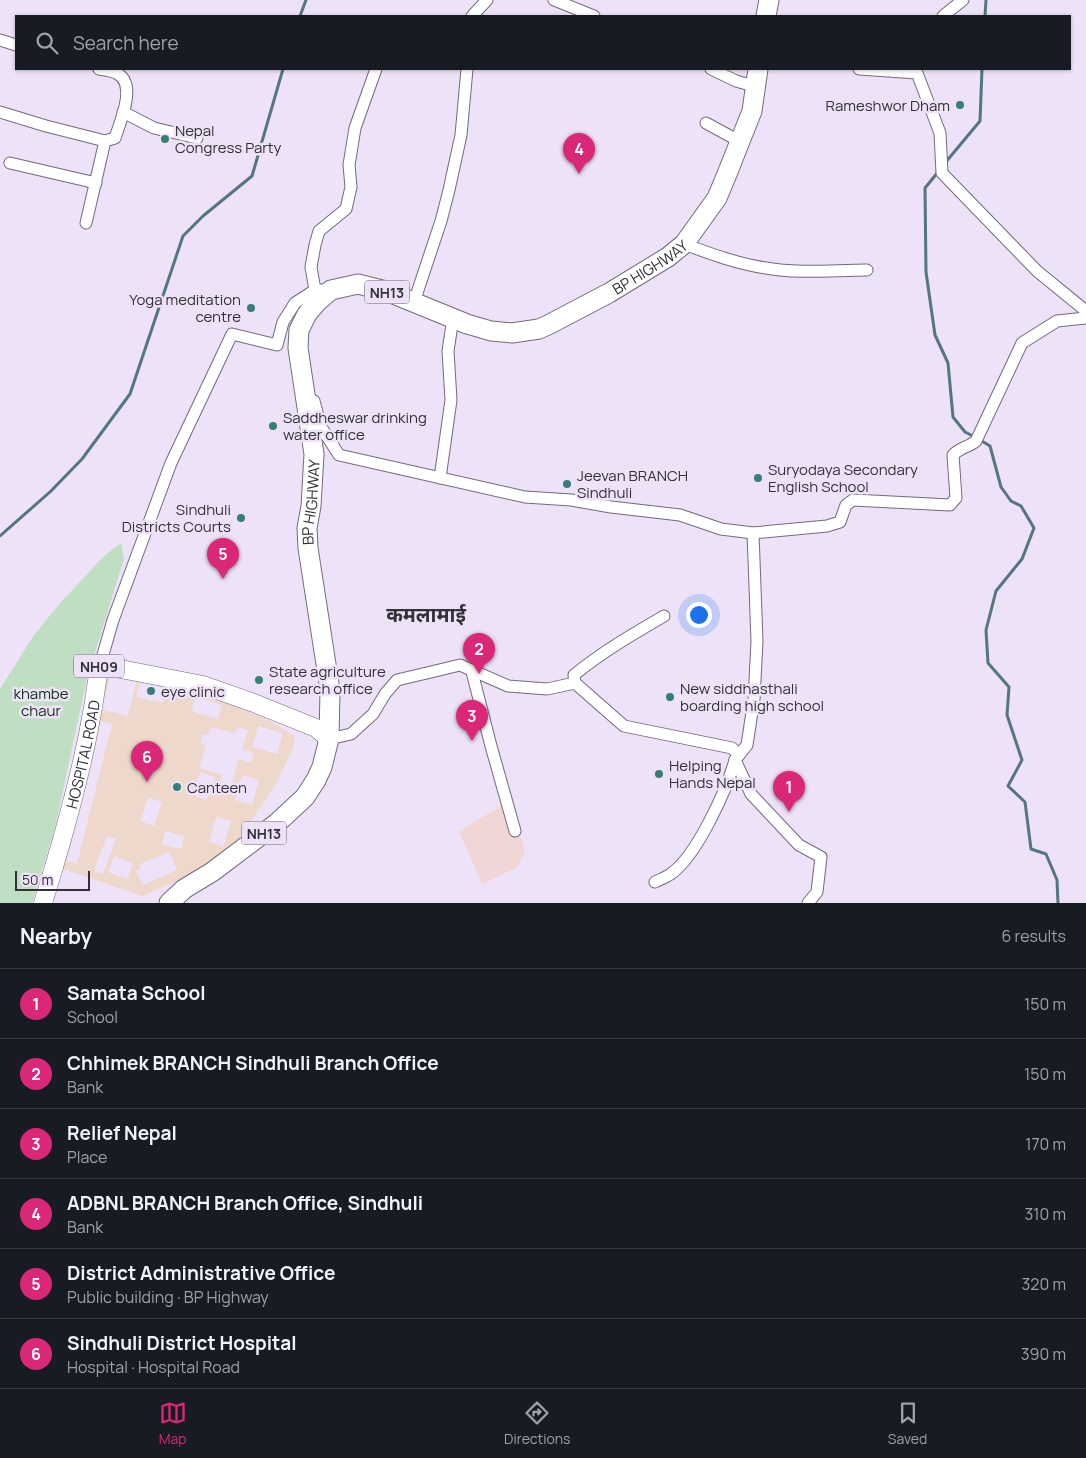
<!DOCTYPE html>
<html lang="en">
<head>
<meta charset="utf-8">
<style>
  body { margin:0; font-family:Manrope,"Noto Sans Devanagari",sans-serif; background:#20242c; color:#f1f3f6 }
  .scale { position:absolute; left:15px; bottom:12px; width:75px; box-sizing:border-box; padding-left:5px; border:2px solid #343038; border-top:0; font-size:14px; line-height:18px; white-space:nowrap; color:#343038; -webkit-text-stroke:4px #ede2f7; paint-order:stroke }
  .you { position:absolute; left:698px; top:614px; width:18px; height:18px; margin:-12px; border:4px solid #fff; border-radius:50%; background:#1a73e8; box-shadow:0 0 0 8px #1a73e833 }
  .badge { display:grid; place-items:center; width:32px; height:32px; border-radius:50%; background:#db2777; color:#fff; font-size:16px; font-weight:700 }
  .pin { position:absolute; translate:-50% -41px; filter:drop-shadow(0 1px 2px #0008) }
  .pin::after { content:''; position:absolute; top:26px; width:18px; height:15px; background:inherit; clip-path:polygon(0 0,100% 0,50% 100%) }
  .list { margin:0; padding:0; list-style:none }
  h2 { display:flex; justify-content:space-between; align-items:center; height:65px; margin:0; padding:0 20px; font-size:21px }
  h2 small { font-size:16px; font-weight:400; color:#9ea1a6 }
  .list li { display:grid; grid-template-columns:32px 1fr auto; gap:15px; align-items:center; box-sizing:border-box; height:70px; padding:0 20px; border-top:1px solid #363941 }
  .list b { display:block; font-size:19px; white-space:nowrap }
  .list p { margin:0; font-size:16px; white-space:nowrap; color:#9ea1a6 }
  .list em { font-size:16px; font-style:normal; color:#9ea1a6 }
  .icon { flex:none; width:28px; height:28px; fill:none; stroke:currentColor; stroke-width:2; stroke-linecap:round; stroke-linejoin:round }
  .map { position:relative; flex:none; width:1086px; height:903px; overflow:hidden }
  .search { position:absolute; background:#171b24; box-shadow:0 1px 4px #0004; left:15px; right:15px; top:15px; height:55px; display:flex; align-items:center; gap:12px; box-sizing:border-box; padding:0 18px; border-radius:0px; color:#9ea1a6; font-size:19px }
  .sheet { height:485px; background:#171b24 }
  nav { display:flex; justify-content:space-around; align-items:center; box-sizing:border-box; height:70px; border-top:1px solid #363941; background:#171b24; font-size:14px; color:#9ea1a6 }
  nav a { display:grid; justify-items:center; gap:2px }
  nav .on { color:#db2777 }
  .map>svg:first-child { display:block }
  .commercial { fill:#f0d6d5 }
  .medical { fill:#eed8cb; fill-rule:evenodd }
  .green { fill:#c0dfc2 }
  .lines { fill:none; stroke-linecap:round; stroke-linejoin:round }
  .stream { stroke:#537682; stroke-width:3 }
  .minor-casing { stroke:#736a7c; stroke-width:13 }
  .primary-casing { stroke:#736a7c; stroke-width:19 }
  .trunk-casing { stroke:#736a7c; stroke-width:21 }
  .minor { stroke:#fff; stroke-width:11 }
  .primary { stroke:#fff; stroke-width:18 }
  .trunk { stroke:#fff; stroke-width:19 }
  .poi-dot { fill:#357e7c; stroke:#ede2f7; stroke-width:2 }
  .labels { text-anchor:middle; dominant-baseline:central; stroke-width:5; stroke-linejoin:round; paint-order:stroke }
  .shield { fill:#ede2f7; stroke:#6c6571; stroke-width:1 }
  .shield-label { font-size:14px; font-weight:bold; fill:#343038 }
  .poi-label { font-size:15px; fill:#343038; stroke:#ede2f7; text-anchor:start }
  .street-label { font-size:15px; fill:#343038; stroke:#ede2f7 }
  .park-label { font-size:15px; fill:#0b3212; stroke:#ede2f7 }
  .district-label { font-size:20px; font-weight:bold; fill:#343038; stroke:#ede2f7 }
</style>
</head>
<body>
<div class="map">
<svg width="1086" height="903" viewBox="0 0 1086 903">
  <rect width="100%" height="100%" fill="#ede2f7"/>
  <polygon class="commercial" points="510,801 525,853 516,868 482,884 459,831"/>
  <path class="medical" d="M107 670 182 687 262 717 295 736 293 748 276 784 227 856 186 877 142 896 60 868ZM111 673 137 680 128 716 102 710ZM140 680 166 686 162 703 136 697ZM196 697 222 705 218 719 191 711ZM101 721 112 724 77 864 67 861ZM258 726 283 733 277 754 252 747ZM211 727 235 733 237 727 248 730 242 749 254 753 251 763 239 759 230 788 219 785 222 775 199 768 206 745 200 743 203 734 208 735ZM200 772 215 777 207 800 192 795ZM242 775 259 780 252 805 235 800ZM148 798 162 802 154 826 140 821ZM216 817 231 821 223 847 209 842ZM165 831 184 836 181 849 162 845ZM107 836 116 839 103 874 94 871ZM169 852 177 870 143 885 136 871 141 868 140 864ZM114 856 133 863 127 879 108 872Z"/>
  <polygon class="green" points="121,543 124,559 87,678 55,828 32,903 0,903 0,689 34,635 61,602 104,556"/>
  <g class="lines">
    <g class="stream">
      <polyline points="300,16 306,0"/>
      <polyline points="985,16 986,0"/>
      <polyline points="945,163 980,121 982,69"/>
      <polyline points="938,172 925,188 926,272 935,335 948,363 953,417 965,432 975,437"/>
      <polyline points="980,440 990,446 1001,487 1011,501 1021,506 1034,528 1022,559 996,591 986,630 988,663 1009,687 1007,715 1022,760 1008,786 1025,802 1031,849 1046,854 1057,880 1058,903"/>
      <polyline points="0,536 51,491 82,459 130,394 183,236 203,216 252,176 283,69"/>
    </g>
    <g class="minor-casing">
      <g id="minor">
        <polyline points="554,0 594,16"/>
        <polyline points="472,16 487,0"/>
        <polyline points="943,16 963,0"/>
        <polyline points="0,40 16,45"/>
        <polyline points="711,69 736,81 757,87"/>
        <polyline points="859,69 917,73 940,133 942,173 1037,271 1086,311"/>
        <polyline points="0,112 46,126 105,141"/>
        <polyline points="123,112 154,128 197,138"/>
        <polyline points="706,123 739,141"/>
        <polyline points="10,163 96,183"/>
        <path d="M86 223 105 141 115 138C120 122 137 85 118 74 113 71 105 70 99 69"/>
        <path d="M684 244C711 254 738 264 766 268 798 274 835 270 867 270"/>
        <polyline points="315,290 311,267 315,245 319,231 346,209 351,187 349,165 355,128 376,69"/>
        <polyline points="414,302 441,221 449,190 461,135 467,69"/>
        <path d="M314 401 321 427 339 455 525 497 571 500 611 507 680 515 721 529 753 533 827 526 840 522 846 505 853 500 950 505 956 498 953 455C959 448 969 447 976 441L1022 343 1057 321 1086 318"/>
        <polyline points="440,478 451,400 448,351 453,318"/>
        <polyline points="753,533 757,641 754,699 747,745 735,760 751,794 799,845 821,857 817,892 808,903"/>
        <polyline points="100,665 113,620 171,463 232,334 277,345 283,322 295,303 315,290 331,290"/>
        <polyline points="472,672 491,746 515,831"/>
        <path d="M575 683 574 675C602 652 633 634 664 616"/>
        <polyline points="329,739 351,734 373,714 385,694 397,680 431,672 460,665 508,686 547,689 575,683 624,726 732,748 739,755"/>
        <path d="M655 882C661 879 667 877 672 873 697 855 727 789 735 760"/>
      </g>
    </g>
    <g class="primary-casing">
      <g id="primary">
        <path id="s1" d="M43 903C62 842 80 780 91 718 95 700 96 682 100 665L203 685 254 703 316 728 329 739"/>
      </g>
    </g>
    <g class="trunk-casing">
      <g id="trunk">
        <polyline points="766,16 769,0"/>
        <path id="s2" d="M169 903 184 889 212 872 277 823 305 797 316 780 322 767 329 739 330 690 308 548 307 528 311 506 314 454 298 348 299 330 307 314 317 302 331 290 358 284 386 291 467 324 491 331 512 333 539 329 548 325 609 293 668 257 684 244 717 198 727 174 752 111 758 69"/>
      </g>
    </g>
    <use href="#minor" class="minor"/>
    <use href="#primary" class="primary"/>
    <use href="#trunk" class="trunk"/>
  </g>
  <g class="poi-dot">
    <circle cx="960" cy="105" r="5"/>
    <circle cx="165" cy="139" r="5"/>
    <circle cx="251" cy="308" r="5"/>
    <circle cx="273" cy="426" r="5"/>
    <circle cx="758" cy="478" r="5"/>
    <circle cx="567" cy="484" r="5"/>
    <circle cx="241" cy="518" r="5"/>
    <circle cx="259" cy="680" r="5"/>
    <circle cx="151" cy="691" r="5"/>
    <circle cx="670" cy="697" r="5"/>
    <circle cx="659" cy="774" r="5"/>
    <circle cx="177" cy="787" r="5"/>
  </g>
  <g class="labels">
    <g class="shield">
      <rect x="364.5" y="280.5" width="45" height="23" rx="4"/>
      <rect x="74" y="654.5" width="50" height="23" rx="4"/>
      <rect x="241.5" y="821.5" width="45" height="23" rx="4"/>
    </g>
    <g class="shield-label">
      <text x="387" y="292">NH13</text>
      <text x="99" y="666">NH09</text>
      <text x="264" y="833">NH13</text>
    </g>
    <g class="poi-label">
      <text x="950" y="105" text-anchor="end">Rameshwor Dham</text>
      <text x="175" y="130">Nepal<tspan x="175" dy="17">Congress Party</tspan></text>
      <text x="241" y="299" text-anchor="end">Yoga meditation<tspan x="241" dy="17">centre</tspan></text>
      <text x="283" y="417">Saddheswar drinking<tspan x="283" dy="17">water office</tspan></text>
      <text x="768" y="469">Suryodaya Secondary<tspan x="768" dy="17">English School</tspan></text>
      <text x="577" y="475">Jeevan BRANCH<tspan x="577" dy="17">Sindhuli</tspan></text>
      <text x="231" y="509" text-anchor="end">Sindhuli<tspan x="231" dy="17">Districts Courts</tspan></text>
      <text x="269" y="671">State agriculture<tspan x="269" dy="17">research office</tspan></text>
      <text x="680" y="688">New siddhasthali<tspan x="680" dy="17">boarding high school</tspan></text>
      <text x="161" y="691">eye clinic</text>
      <text x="669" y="765">Helping<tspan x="669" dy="17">Hands Nepal</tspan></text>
      <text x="187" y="787">Canteen</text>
    </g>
    <g class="street-label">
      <text stroke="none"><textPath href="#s2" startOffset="1045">BP HIGHWAY</textPath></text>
      <text stroke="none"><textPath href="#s2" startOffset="475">BP HIGHWAY</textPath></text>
      <text stroke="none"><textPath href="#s1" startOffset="154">HOSPITAL ROAD</textPath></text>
    </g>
    <g class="park-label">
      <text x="41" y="693">khambe<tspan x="41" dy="17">chaur</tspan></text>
    </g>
    <g class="district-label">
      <text x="426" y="614">कमलामाई</text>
    </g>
  </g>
</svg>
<div class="scale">50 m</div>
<div class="you"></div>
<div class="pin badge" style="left:789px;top:812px">1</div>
<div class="pin badge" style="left:479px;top:674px">2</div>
<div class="pin badge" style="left:472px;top:741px">3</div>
<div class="pin badge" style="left:579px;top:174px">4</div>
<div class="pin badge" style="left:223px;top:579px">5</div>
<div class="pin badge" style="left:147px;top:782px">6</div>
<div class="search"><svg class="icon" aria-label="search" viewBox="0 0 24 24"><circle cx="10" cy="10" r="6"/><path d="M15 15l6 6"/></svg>Search here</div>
</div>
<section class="sheet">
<h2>Nearby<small>6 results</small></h2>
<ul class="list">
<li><span class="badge">1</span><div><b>Samata School</b><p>School</p></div><em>150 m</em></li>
<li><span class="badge">2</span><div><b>Chhimek BRANCH Sindhuli Branch Office</b><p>Bank</p></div><em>150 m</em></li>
<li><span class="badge">3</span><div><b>Relief Nepal</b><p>Place</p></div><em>170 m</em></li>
<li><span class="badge">4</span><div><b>ADBNL BRANCH Branch Office, Sindhuli</b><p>Bank</p></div><em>310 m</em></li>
<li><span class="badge">5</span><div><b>District Administrative Office</b><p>Public building · BP Highway</p></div><em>320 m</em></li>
<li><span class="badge">6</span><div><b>Sindhuli District Hospital</b><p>Hospital · Hospital Road</p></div><em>390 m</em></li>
</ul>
</section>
<nav>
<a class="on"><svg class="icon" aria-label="map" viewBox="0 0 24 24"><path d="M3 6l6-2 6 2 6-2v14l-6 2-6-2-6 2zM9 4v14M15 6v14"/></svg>Map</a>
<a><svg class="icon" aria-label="directions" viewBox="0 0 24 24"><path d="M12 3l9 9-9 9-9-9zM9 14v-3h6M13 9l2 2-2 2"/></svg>Directions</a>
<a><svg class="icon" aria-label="saved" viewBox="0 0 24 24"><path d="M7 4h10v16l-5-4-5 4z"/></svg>Saved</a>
</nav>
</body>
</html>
